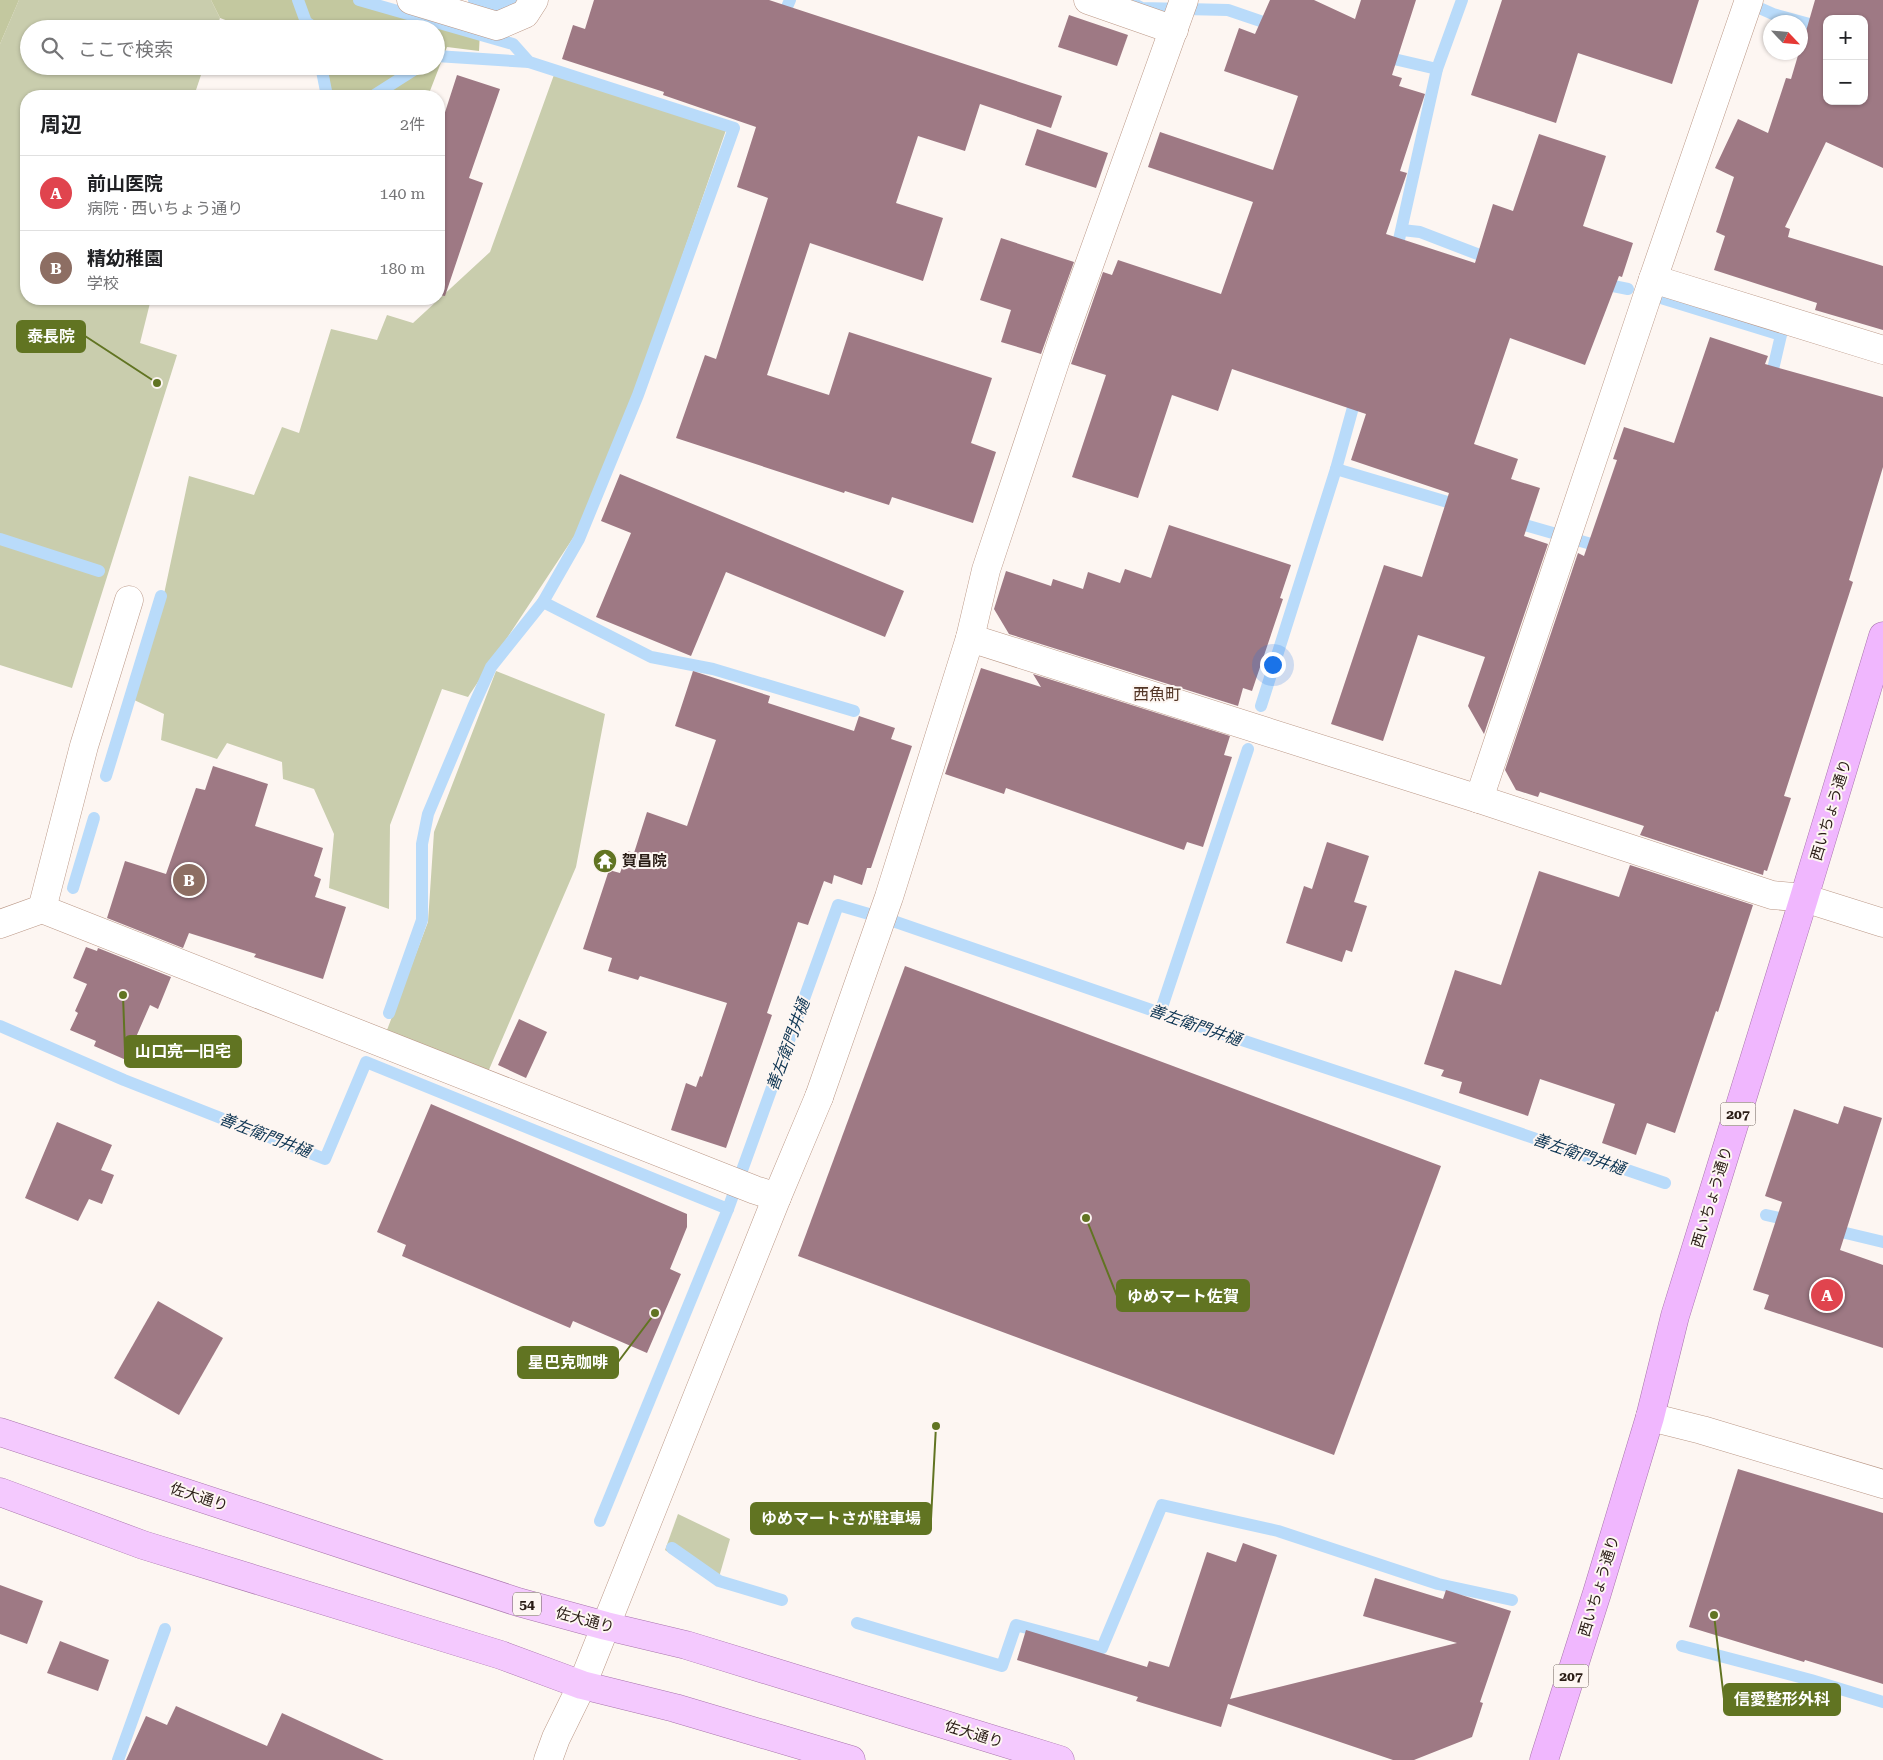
<!DOCTYPE html>
<html lang="ja">
<head>
<meta charset="utf-8">
<style>
  body { margin:0; font-family:"Roboto Serif","Noto Sans JP",serif; background:#f6f6f6; color:#202124 }
  .controls { position:absolute; right:15px; top:15px; display:grid; overflow:hidden; border-radius:10px; box-shadow:0 1px 4px #0004 }
  .controls button { width:45px; height:45px; display:grid; place-items:center; padding:0; border:0; border-bottom:1px solid #e0e0e0; background:#fff; color:#202124; font:25px sans-serif }
  .compass { position:absolute; left:1763px; top:15px; width:45px; height:45px; border-radius:50%; background:#fff; box-shadow:0 1px 4px #0004; rotate:116deg }
  .you { position:absolute; left:1272px; top:664px; width:18px; height:18px; margin:-12px; border:4px solid #fff; border-radius:50%; background:#1a73e8; box-shadow:0 0 0 8px #1a73e833 }
  .badge { display:grid; place-items:center; width:32px; height:32px; border-radius:50%; background:#617422; color:#fff; font-size:16px; font-weight:700 }
  .pin { position:absolute; translate:-50% -50%; border:2px solid #fff; box-shadow:0 1px 5px #0006 }
  .list { margin:0; padding:0; list-style:none }
  h2 { display:flex; justify-content:space-between; align-items:center; height:65px; margin:0; padding:0 20px; font-size:21px }
  h2 small { font-size:16px; font-weight:400; color:#757577 }
  .list li { display:grid; grid-template-columns:32px 1fr auto; gap:15px; align-items:center; box-sizing:border-box; height:75px; padding:0 20px; border-top:1px solid #e0e0e0 }
  .list b { display:block; font-size:19px; white-space:nowrap }
  .list p { margin:0; font-size:16px; white-space:nowrap; color:#757577 }
  .list em { font-size:16px; font-style:normal; color:#757577 }
  .icon { flex:none; width:28px; height:28px; fill:none; stroke:currentColor; stroke-width:2; stroke-linecap:round; stroke-linejoin:round }
  .map { position:relative; flex:none; width:1883px; height:1760px; overflow:hidden }
  .search { position:absolute; background:#fff; box-shadow:0 1px 4px #0004; left:20px; top:20px; width:425px; height:55px; display:flex; align-items:center; gap:12px; box-sizing:border-box; padding:0 18px; border-radius:28px; color:#757577; font-size:19px }
  .panel { position:absolute; background:#fff; box-shadow:0 1px 4px #0004; left:20px; top:90px; width:425px; height:215px; border-radius:20px }
  .map>svg:first-child { display:block }
  .green { fill:#c9cdad }
  .forest { fill:#c3c89f }
  .lines { fill:none; stroke-linecap:round; stroke-linejoin:round }
  .stream { stroke:#b9dbfa; stroke-width:12 }
  .building { fill:#9e7984; fill-rule:evenodd }
  .minor-casing { stroke:#bb9887; stroke-width:29 }
  .tertiary-casing { stroke:#bb9887; stroke-width:29 }
  .primary-casing { stroke:#a875ac; stroke-width:29 }
  .trunk-casing { stroke:#a875ac; stroke-width:29 }
  .minor { stroke:#fff; stroke-width:28 }
  .tertiary { stroke:#fff; stroke-width:28 }
  .primary { stroke:#f4c9fe; stroke-width:28 }
  .trunk { stroke:#f0b7fe; stroke-width:28 }
  .labels { text-anchor:middle; dominant-baseline:central; stroke-width:4; stroke-linejoin:round; paint-order:stroke }
  .shield { fill:#fdf6f2; stroke:#695d57; stroke-width:1 }
  .shield-label { font-size:14px; font-weight:bold; fill:#291c15 }
  .street-label { font-size:15px; fill:#291c15; stroke:#fdf6f2 }
  .poi-label { font-size:15px; font-weight:bold; fill:#291c15; stroke:#fdf6f2; text-anchor:start }
  .neighbourhood-label { font-size:16px; fill:#523526; stroke:#fdf6f2 }
  .water-label { font-size:16px; font-style:italic; fill:#0e3553; stroke:#fdf6f2 }
  .leader { fill:none; stroke:#617422; stroke-width:2 }
  .callout-dot { fill:#617422; stroke:#fdf6f2; stroke-width:2 }
  .callout { fill:#617422; stroke:#617422; stroke-width:2 }
  .callout-label { font-size:16px; text-anchor:middle; font-weight:bold; fill:#fff }
</style>
</head>
<body>
<div class="map">
<svg width="1883" height="1760" viewBox="0 0 1883 1760">
  <rect width="100%" height="100%" fill="#fdf6f2"/>
  <g class="green">
    <polygon points="19,0 211,0 220,18 216,29 29,29 29,66 204,66 194,96 26,96 26,299 151,299 140,343 177,355 72,688 0,665 0,44"/>
    <polygon points="555,72 726,130 629,409 577,532 468,697 442,689 390,825 389,909 329,888 334,834 314,789 283,779 282,762 227,743 217,759 161,740 164,714 132,699 164,594 189,476 254,495 282,427 299,433 331,329 377,340 387,315 413,323 490,252"/>
    <polygon points="496,671 605,714 576,867 488,1072 387,1030 428,922 434,832"/>
    <polygon points="678,1514 730,1539 717,1584 665,1550"/>
  </g>
  <g class="forest">
    <polygon points="0,0 19,0 0,44"/>
    <polygon points="211,0 373,0 480,31 479,51 447,47 428,96 330,96 327,66 436,66 436,29 250,29 220,18"/>
  </g>
  <g class="lines">
    <g class="stream">
      <polyline points="298,0 306,22 316,29"/>
      <polyline points="359,0 513,44 529,62 734,128 638,395 579,539 543,602 491,667 473,707 428,814 422,844 422,920 389,1013"/>
      <polyline points="474,0 494,6 511,2 512,0"/>
      <polyline points="1746,2 1773,14 1824,28"/>
      <polyline points="1136,5 1142,8 1228,10 1275,26"/>
      <polyline points="781,21 790,0"/>
      <polyline points="436,56 529,62"/>
      <polyline points="1381,56 1437,69"/>
      <polyline points="321,66 327,96"/>
      <polyline points="373,96 420,66"/>
      <polyline points="1402,230 1420,232 1493,260"/>
      <polyline points="1396,253 1437,69 1462,0"/>
      <polyline points="1598,283 1628,289"/>
      <polyline points="1661,298 1781,335 1770,382"/>
      <polyline points="1336,469 1461,506"/>
      <polyline points="1511,521 1605,548"/>
      <polyline points="0,539 99,571"/>
      <polyline points="543,602 651,657 713,669 854,711"/>
      <polyline points="1261,706 1336,469 1357,393"/>
      <polyline points="106,776 161,596"/>
      <polyline points="73,888 94,818"/>
      <polyline points="1160,1013 1248,749"/>
      <polyline points="0,1026 124,1080 325,1159 366,1062 728,1209 838,905 893,921 1160,1013 1402,1093 1665,1183"/>
      <polyline points="1766,1215 1793,1221"/>
      <polyline points="1829,1229 1883,1242"/>
      <polyline points="600,1521 728,1209"/>
      <polyline points="672,1548 719,1581 782,1600"/>
      <polyline points="857,1623 1002,1666 1016,1625 1102,1648 1162,1505 1278,1531 1438,1584 1512,1600"/>
      <polyline points="1682,1646 1811,1680 1883,1702"/>
      <polyline points="118,1760 165,1629"/>
    </g>
  </g>
  <g class="building">
    <polygon points="594,0 769,0 1062,96 1051,128 980,104 965,151 918,136 896,203 943,218 923,281 810,243 767,375 829,395 849,332 992,378 971,443 996,452 973,523 892,497 889,505 845,491 844,493 676,438 705,355 716,359 768,198 737,187 756,127 663,95 664,92 562,59 573,25 585,29"/>
    <polygon points="1270,0 1314,0 1355,19 1361,0 1416,0 1392,75 1402,78 1399,86 1425,94 1400,171 1407,173 1386,234 1475,263 1493,204 1513,211 1539,134 1606,156 1583,226 1633,243 1622,277 1619,276 1585,365 1510,338 1474,444 1518,459 1511,479 1540,488 1524,536 1548,544 1484,734 1468,706 1485,657 1418,635 1383,741 1331,724 1384,565 1422,577 1449,493 1351,460 1366,414 1232,369 1218,411 1172,395 1138,498 1072,477 1106,375 1071,364 1103,272 1112,275 1118,260 1221,294 1253,202 1148,167 1160,132 1273,170 1298,96 1224,71 1239,28 1255,34"/>
    <polygon points="1502,0 1699,0 1672,84 1578,53 1556,123 1471,95"/>
    <path d="M1815 0H1883V168L1826 142 1785 227 1790 229 1788 237 1883 266V330L1815 310 1817 303 1714 270 1725 236 1716 232 1734 177 1715 168 1738 119 1768 133 1786 78 1791 79 1799 52H1800ZM1827 19H1864V101H1827Z"/>
    <polygon points="1069,15 1128,35 1117,66 1058,47"/>
    <polygon points="457,75 500,89 469,178 483,183 445,296 439,295 439,131"/>
    <polygon points="1037,129 1108,153 1096,188 1025,165"/>
    <polygon points="1001,238 1074,262 1041,354 1001,342 1011,310 980,300"/>
    <polygon points="1710,337 1768,356 1765,364 1883,397 1883,467 1849,580 1853,582 1784,796 1791,798 1767,871 1764,870 1763,875 1640,835 1644,826 1540,792 1538,797 1516,790 1505,770 1578,553 1584,556 1617,460 1613,459 1624,427 1674,443"/>
    <polygon points="620,474 904,591 885,637 726,572 691,656 596,617 631,533 601,521"/>
    <polygon points="1169,525 1291,565 1280,598 1283,599 1252,691 1243,688 1238,706 1009,634 994,609 1006,571 1051,586 1053,579 1083,589 1088,572 1120,583 1125,569 1151,578"/>
    <polygon points="981,668 1041,687 1033,674 1230,736 1224,755 1232,757 1203,847 1187,842 1184,850 1006,788 1004,794 945,774"/>
    <polygon points="693,671 770,696 768,703 854,731 859,716 895,728 891,739 912,746 871,868 867,868 862,885 834,875 832,884 824,881 808,925 798,922 767,1013 772,1015 726,1148 671,1130 686,1083 696,1087 700,1076 702,1077 727,1003 640,976 638,980 608,971 612,958 583,949 609,870 620,873 628,851 634,853 647,812 687,826 716,740 675,726"/>
    <polygon points="213,766 268,784 255,826 323,848 314,876 321,879 315,897 346,907 323,979 254,957 256,954 189,933 183,948 107,918 125,861 166,874 196,788 205,790"/>
    <polygon points="1327,842 1369,856 1354,902 1367,906 1352,952 1346,950 1342,962 1286,943 1304,886 1312,889"/>
    <polygon points="1630,865 1753,905 1718,1012 1716,1011 1675,1133 1647,1123 1636,1155 1602,1143 1615,1104 1540,1079 1528,1116 1459,1093 1462,1082 1441,1076 1444,1070 1424,1064 1455,970 1501,985 1539,871 1619,897"/>
    <polygon points="86,947 97,951 98,948 171,977 158,1009 150,1005 126,1060 94,1046 96,1041 70,1030 78,1013 75,1011 87,984 73,978"/>
    <polygon points="905,966 1441,1166 1334,1455 798,1256"/>
    <polygon points="519,1019 547,1032 526,1078 498,1065"/>
    <polygon points="431,1104 687,1214 687,1227 670,1269 681,1274 647,1353 573,1321 570,1328 402,1256 406,1245 377,1232"/>
    <polygon points="1844,1106 1882,1118 1840,1250 1883,1265 1883,1348 1764,1309 1769,1295 1753,1290 1782,1202 1765,1196 1794,1109 1838,1124"/>
    <polygon points="57,1122 112,1145 101,1170 114,1175 102,1204 89,1199 78,1221 25,1198"/>
    <polygon points="158,1301 223,1338 179,1415 114,1378"/>
    <polygon points="1738,1469 1883,1513 1883,1684 1805,1660 1804,1662 1689,1627"/>
    <polygon points="1243,1543 1277,1555 1230,1699 1457,1643 1363,1616 1375,1578 1443,1599 1446,1590 1511,1611 1480,1702 1483,1703 1472,1737 1414,1760 1393,1760 1228,1704 1221,1727 1136,1701 1138,1697 1017,1660 1026,1630 1147,1667 1149,1661 1169,1667 1207,1552 1236,1562"/>
    <polygon points="0,1585 43,1601 27,1644 0,1634"/>
    <polygon points="60,1641 109,1660 98,1691 47,1673"/>
    <polygon points="176,1706 267,1746 282,1713 384,1760 126,1760 146,1716 167,1725"/>
  </g>
  <g class="lines">
    <g class="minor-casing">
      <g id="minor">
        <polyline points="411,0 497,26 525,14 534,0"/>
        <polyline points="1088,0 1174,30"/>
        <polyline points="1653,279 1883,350"/>
        <polyline points="970,638 1479,799 1772,895 1804,898 1883,923"/>
        <polyline points="1479,799 1653,279 1749,0"/>
        <polyline points="42,909 84,746 129,600"/>
        <polyline points="0,924 42,909 755,1190 777,1197"/>
        <polyline points="819,1097 889,897 970,638 986,570 1063,338 1184,0"/>
        <polyline points="1650,1417 1702,1430 1883,1484"/>
        <polyline points="548,1760 556,1738 582,1685"/>
      </g>
    </g>
    <g class="tertiary-casing">
      <polyline id="tertiary" points="582,1685 777,1197 819,1097"/>
    </g>
    <g class="primary-casing">
      <g id="primary">
        <polyline points="0,1432 518,1602 606,1626 686,1645 1060,1760"/>
        <polyline points="0,1492 143,1545 501,1655 582,1685 675,1708 851,1760"/>
      </g>
    </g>
    <g class="trunk-casing">
      <polyline id="trunk" points="1544,1760 1597,1593 1650,1417 1675,1316 1804,898 1883,636"/>
    </g>
    <use href="#minor" class="minor"/>
    <use href="#tertiary" class="tertiary"/>
    <use href="#primary" class="primary"/>
    <use href="#trunk" class="trunk"/>
  </g>
  <defs>
    <g id="temple-disc" transform="scale(1.25)"><circle r="9.5" fill="#617422" stroke="#fdf6f2"/><path d="M0-6L5-2H3V0L6.5 2.5H4V6H1.5V3h-3V6H-4V2.5H-6.5L-3 0V-2H-5Z" fill="#fff"/></g>
  </defs>
  <g fill-rule="evenodd">
    <use href="#temple-disc" x="605" y="861"/>
  </g>
  <g class="labels">
    <g class="shield">
      <rect x="1720.5" y="1102.5" width="35" height="23" rx="4"/>
      <rect x="513" y="1592.5" width="28" height="23" rx="4"/>
      <rect x="1553.5" y="1664.5" width="35" height="23" rx="4"/>
    </g>
    <g class="shield-label">
      <text x="1738" y="1114">207</text>
      <text x="527" y="1604">54</text>
      <text x="1571" y="1676">207</text>
    </g>
    <g class="street-label">
      <text transform="translate(1831 810) rotate(-73)">西いちょう通り</text>
      <text transform="translate(1712 1197) rotate(-73)">西いちょう通り</text>
      <text transform="translate(199 1497) rotate(18)">佐大通り</text>
      <text transform="translate(1599 1586) rotate(-73)">西いちょう通り</text>
      <text transform="translate(585 1620) rotate(15)">佐大通り</text>
      <text transform="translate(974 1734) rotate(17)">佐大通り</text>
    </g>
    <g class="poi-label">
      <text x="622" y="861">賀昌院</text>
    </g>
    <g class="neighbourhood-label">
      <text x="1157" y="694">西魚町</text>
    </g>
    <g class="water-label">
      <text transform="translate(1195 1025) rotate(19)">善左衛門井樋</text>
      <text transform="translate(788 1045) rotate(-70)">善左衛門井樋</text>
      <text transform="translate(265 1135) rotate(21)">善左衛門井樋</text>
      <text transform="translate(1579 1154) rotate(19)">善左衛門井樋</text>
    </g>
  </g>
  <path class="leader" d="M157 383L85 336M123 995L125 1051M1086 1218L1117 1296M655 1313L618 1362M936 1426L931 1519M1714 1615L1724 1699"/>
  <g class="callout-dot">
    <circle cx="157" cy="383" r="5"/>
    <circle cx="123" cy="995" r="5"/>
    <circle cx="1086" cy="1218" r="5"/>
    <circle cx="655" cy="1313" r="5"/>
    <circle cx="936" cy="1426" r="5"/>
    <circle cx="1714" cy="1615" r="5"/>
  </g>
  <g class="callout">
    <rect x="17" y="321" width="68" height="31" rx="5"/>
    <rect x="125" y="1036" width="116" height="31" rx="5"/>
    <rect x="1117" y="1280" width="132" height="31" rx="5"/>
    <rect x="518" y="1347" width="100" height="31" rx="5"/>
    <rect x="751" y="1503" width="180" height="31" rx="5"/>
    <rect x="1724" y="1684" width="116" height="31" rx="5"/>
  </g>
  <g class="callout-label">
    <text x="51" y="342">泰長院</text>
    <text x="183" y="1057">山口亮一旧宅</text>
    <text x="1183" y="1302">ゆめマート佐賀</text>
    <text x="568" y="1368">星巴克咖啡</text>
    <text x="841" y="1524">ゆめマートさが駐車場</text>
    <text x="1782" y="1705">信愛整形外科</text>
  </g>
</svg>
<div class="controls">
<button>+</button>
<button>−</button>
</div>
<svg class="compass" viewBox="-18 -18 36 36"><path d="M0-13l5 13h-10z" fill="#e53935"/><path d="M0 13l5-13h-10z" fill="#757577"/></svg>
<div class="you"></div>
<div class="pin badge" style="left:1827px;top:1295px;background:#e0444e">A</div>
<div class="pin badge" style="left:189px;top:880px;background:#8d6e63">B</div>
<div class="search"><svg class="icon" aria-label="search" viewBox="0 0 24 24"><circle cx="10" cy="10" r="6"/><path d="M15 15l6 6"/></svg>ここで検索</div>
<section class="panel">
<h2>周辺<small>2件</small></h2>
<ul class="list">
<li><span class="badge" style="background:#e0444e">A</span><div><b>前山医院</b><p>病院 · 西いちょう通り</p></div><em>140 m</em></li>
<li><span class="badge" style="background:#8d6e63">B</span><div><b>精幼稚園</b><p>学校</p></div><em>180 m</em></li>
</ul>
</section>
</div>
</body>
</html>
